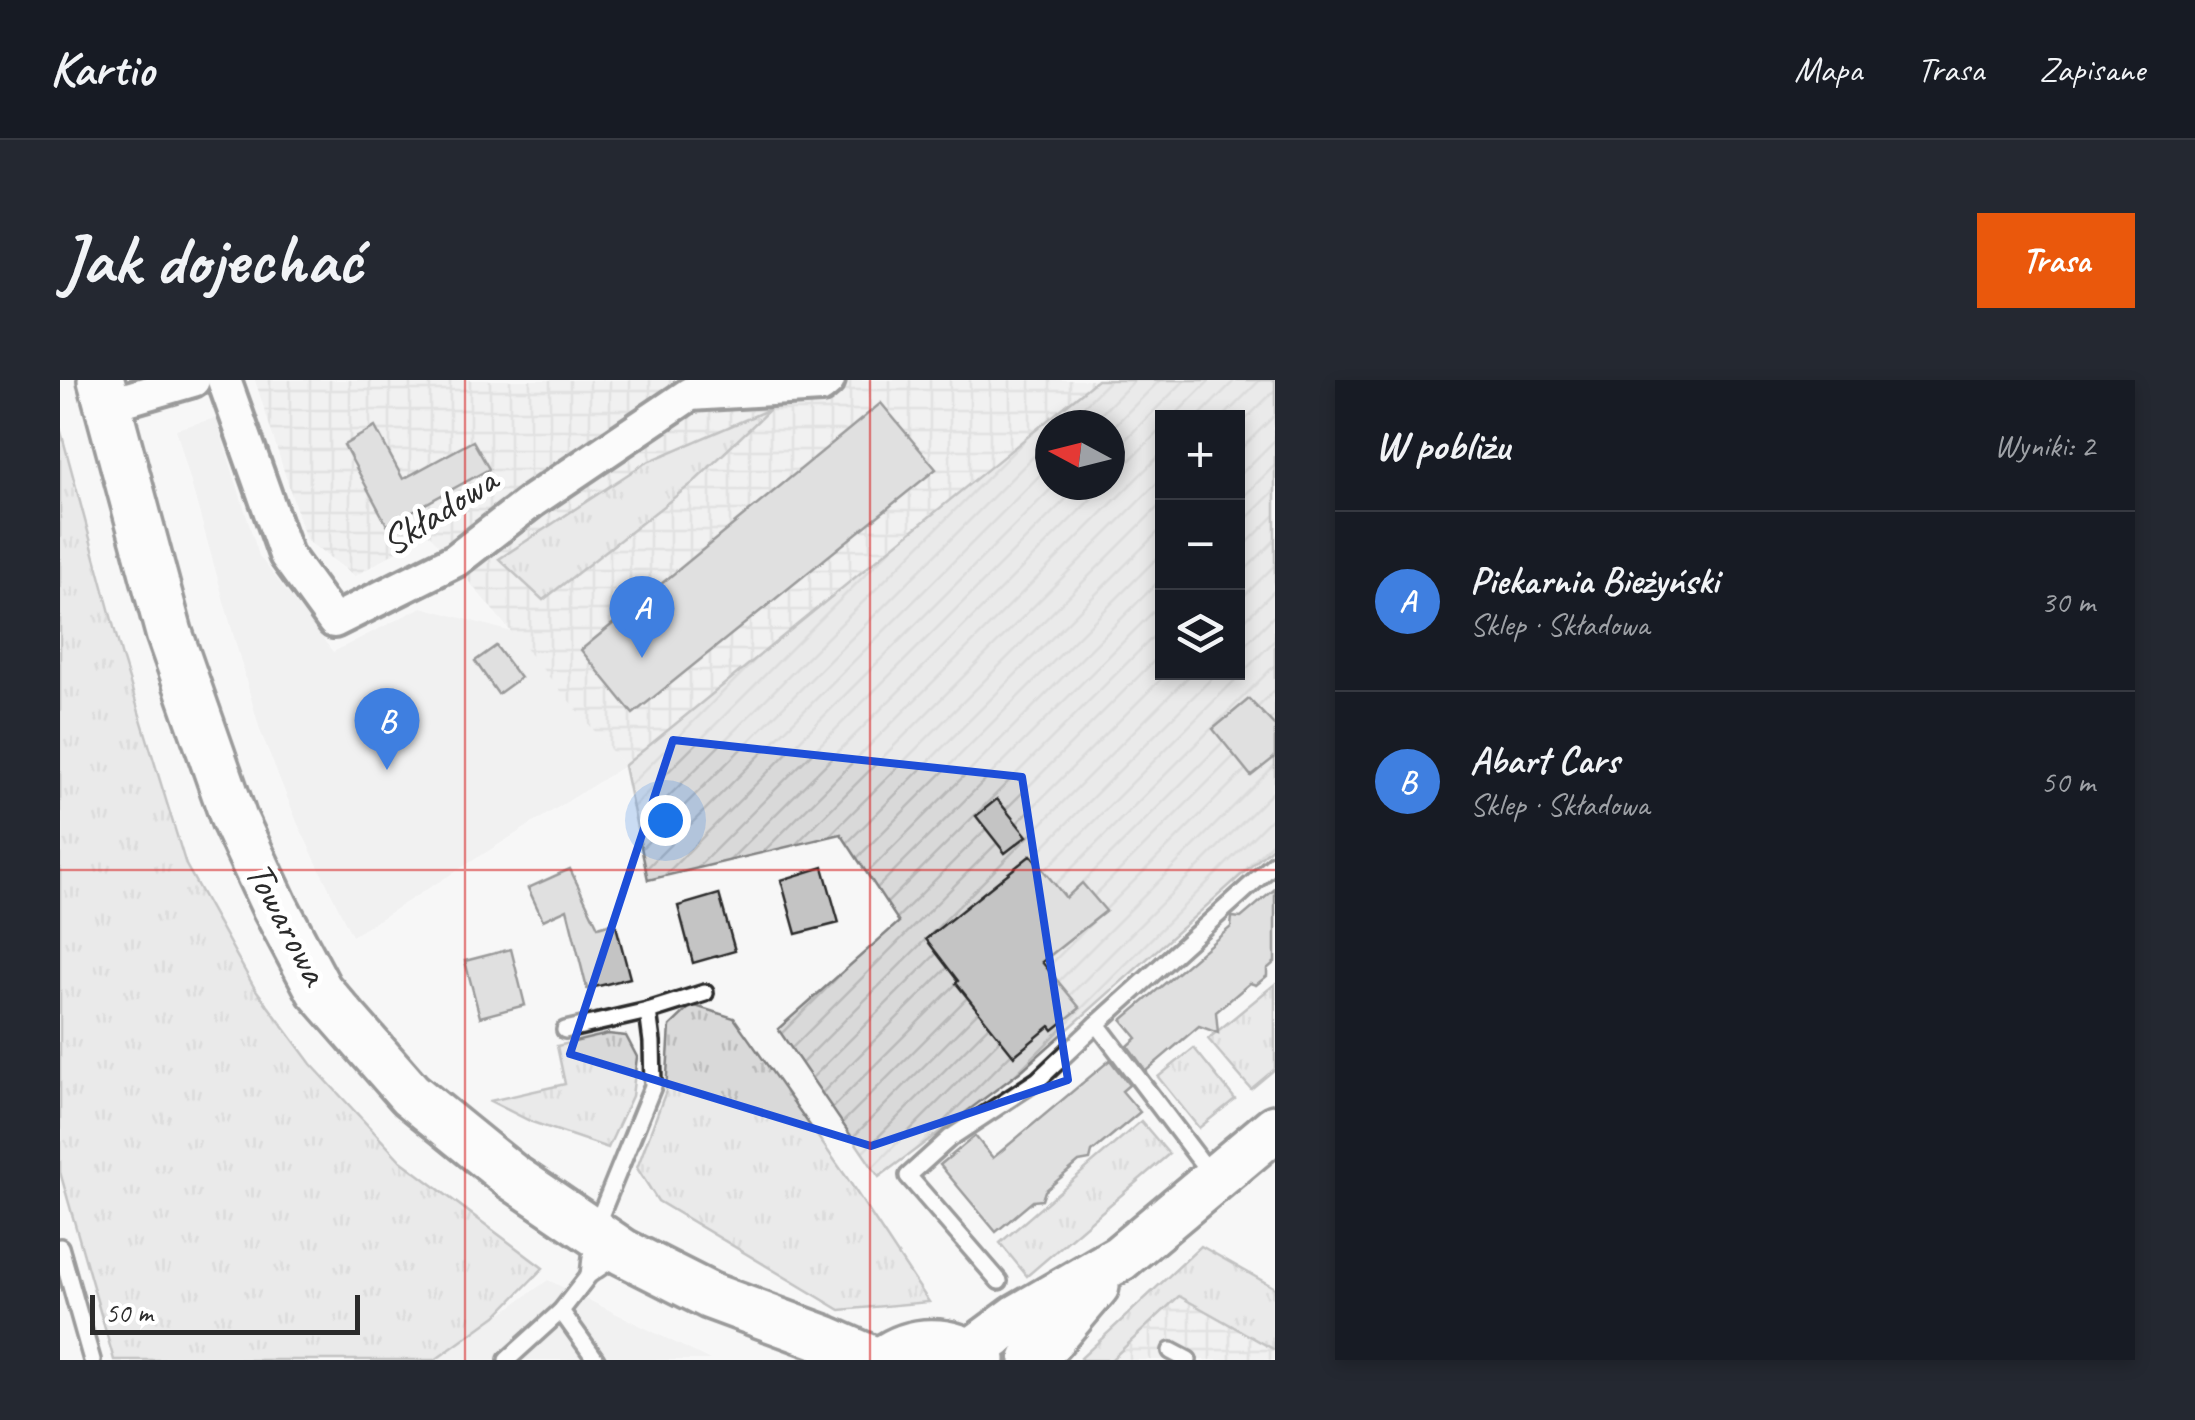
<!DOCTYPE html>
<html lang="pl">
<head>
<meta charset="utf-8">
<style>
  body { margin:0; font-family:Caveat,sans-serif; background:#242831; color:#f1f3f6 }
  .controls { position:absolute; right:30px; top:30px; display:grid; overflow:hidden; border-radius:0px; box-shadow:0 5px 15px #0003 }
  .controls button { width:90px; height:90px; display:grid; place-items:center; padding:0; border:0; border-bottom:2px solid #363941; background:#171b24; color:#f1f3f6; font:50px sans-serif }
  .compass { position:absolute; left:975px; top:30px; width:90px; height:90px; border-radius:50%; background:#171b24; box-shadow:0 5px 15px #0003; rotate:277deg }
  .scale { position:absolute; left:30px; bottom:25px; width:270px; box-sizing:border-box; padding-left:10px; border:5px solid #2b2b2b; border-top:0; font-size:28px; line-height:35px; white-space:nowrap; color:#2b2b2b; -webkit-text-stroke:8px #fff; paint-order:stroke }
  .you { position:absolute; left:605px; top:440px; width:35px; height:35px; margin:-25px; border:8px solid #fff; border-radius:50%; background:#1a73e8; box-shadow:0 0 0 15px #1a73e833 }
  .badge { display:grid; place-items:center; width:65px; height:65px; border-radius:50%; background:#ea580c; color:#fff; font-size:32px; font-weight:700 }
  .pin { position:absolute; translate:-50% -82px; filter:drop-shadow(0 2px 5px #0008) }
  .pin::after { content:''; position:absolute; top:52px; width:35px; height:30px; background:inherit; clip-path:polygon(0 0,100% 0,50% 100%) }
  .list { margin:0; padding:0; list-style:none }
  h2 { display:flex; justify-content:space-between; align-items:center; height:130px; margin:0; padding:0 40px; font-size:42px }
  h2 small { font-size:32px; font-weight:400; color:#9ea1a6 }
  .list li { display:grid; grid-template-columns:65px 1fr auto; gap:30px; align-items:center; box-sizing:border-box; height:180px; padding:0 40px; border-top:2px solid #363941 }
  .list b { display:block; font-size:38px; white-space:nowrap }
  .list p { margin:0; font-size:32px; white-space:nowrap; color:#9ea1a6 }
  .list em { font-size:32px; font-style:normal; color:#9ea1a6 }
  .icon { flex:none; width:55px; height:55px; fill:none; stroke:currentColor; stroke-width:2; stroke-linecap:round; stroke-linejoin:round }
  .map { position:relative; flex:none; width:1215px; height:980px; overflow:hidden; border-radius:0px }
  header { display:flex; align-items:center; gap:60px; box-sizing:border-box; height:140px; padding:0 50px; background:#171b24; border-bottom:2px solid #363941 }
  header strong { font-size:48px }
  nav { display:flex; gap:55px; margin-inline-start:auto; font-size:35px }
  .intro { display:flex; align-items:center; justify-content:space-between; box-sizing:border-box; height:240px; padding:0 60px }
  h1 { margin:0; font-size:70px }
  .button { padding:25px 45px; border-radius:0px; background:#ea580c; color:#fff; font-size:35px; font-weight:700 }
  main { display:flex; gap:60px; padding:0 60px }
  aside { flex:1; background:#171b24; border-radius:0px; box-shadow:0 5px 15px #0003 }
  .map>svg:first-child { display:block }
  .built { fill:#e8e8e8 }
  .industrial { fill:url(#industrial-grid) }
  .grass { fill:url(#grass-tufts); stroke:#828282; stroke-width:2.5 }
  .garden { fill:url(#garden-furrows); stroke:#828282; stroke-width:2.5; fill-rule:evenodd }
  .building { fill:#c4c4c4; stroke:#2b2b2b; stroke-width:2.5 }
  .lines { fill:none; stroke-linecap:round; stroke-linejoin:round }
  .service-casing { stroke:#2b2b2b; stroke-width:22 }
  .minor-casing { stroke:#2b2b2b; stroke-width:40 }
  .secondary-casing { stroke:#2b2b2b; stroke-width:52 }
  .service { stroke:#fff; stroke-width:15 }
  .minor { stroke:#fff; stroke-width:32 }
  .secondary { stroke:#fff; stroke-width:45 }
  .marked { fill:none; stroke:#1d4ed8; stroke-width:8; stroke-linejoin:round }
  .grid { fill:none; stroke:#d62828; stroke-width:2.5; stroke-opacity:0.55 }
  .labels { text-anchor:middle; dominant-baseline:central; stroke-width:10; stroke-linejoin:round; paint-order:stroke }
  .street-label { font-size:40px; fill:#2b2b2b; stroke:#fff }
</style>
</head>
<body>
<header>
<strong>Kartio</strong>
<nav><a>Mapa</a><a>Trasa</a><a>Zapisane</a></nav>
</header>
<div class="intro"><h1>Jak dojechać</h1><a class="button">Trasa</a></div>
<main>
<div class="map">
<svg width="1215" height="980" viewBox="0 0 1215 980">
  <defs>
    <pattern id="industrial-grid" width="8" height="8" patternUnits="userSpaceOnUse" patternTransform="scale(2.5)"><rect width="8" height="8" fill="#e8e8e8"/><path d="M0 4h8M4 0v8" fill="none" stroke="#c7c7c7"/></pattern>
    <pattern id="grass-tufts" width="24" height="20" patternUnits="userSpaceOnUse" patternTransform="scale(2.5)"><rect width="24" height="20" fill="#d9d9d9"/><path d="M3 7l-1-3M5 7V3M7 7l1-3M15 17l-1-3M17 17v-4M19 17l1-3" fill="none" stroke="#bababa"/></pattern>
    <pattern id="garden-furrows" width="10" height="10" patternUnits="userSpaceOnUse" patternTransform="scale(2.5)"><rect width="10" height="10" fill="#d9d9d9"/><path d="M-1 1l2-2M0 10L10 0M9 11l2-2" fill="none" stroke="#bababa"/></pattern>
  </defs>
  <rect width="100%" height="100%" fill="#f7f7f7"/>
  <filter id="ink" filterUnits="userSpaceOnUse"><feTurbulence type="fractalNoise" baseFrequency=".01" numOctaves="2"/><feDisplacementMap in="SourceGraphic" scale="20" xChannelSelector="R" yChannelSelector="G"/><feConvolveMatrix kernelMatrix="1 2 1 2 8 2 1 2 1" color-interpolation-filters="sRGB"/></filter>
  <g filter="url(#ink)">
    <g class="built">
      <polygon points="156,38 199,176 273,272 362,227 452,252 564,386 292,556 237,442 200,350 116,49"/>
      <polygon points="488,900 650,980 377,980"/>
    </g>
    <g class="industrial">
      <polygon points="195,0 1036,0 564,386 368,153 295,196 246,160"/>
      <polygon points="1119,915 1215,970 1215,980 1051,980"/>
    </g>
    <g class="grass">
      <polygon points="710,29 634,102 483,220 439,179 585,83"/>
      <polygon points="0,48 62,277 126,485 194,607 251,684 341,781 483,888 436,936 375,980 54,980 0,792"/>
      <polygon points="1215,604 1215,689 1191,709 1148,659"/>
      <polygon points="632,625 674,638 787,798 869,922 780,930 598,821 577,788 606,711 610,646"/>
      <polygon points="548,654 566,656 577,677 572,716 548,768 472,742 430,721 505,704 497,666"/>
      <polygon points="1134,668 1175,719 1139,748 1098,697"/>
      <polygon points="1081,741 1109,774 967,896 940,863"/>
      <polygon points="1141,866 1215,908 1215,970 1119,916 1051,980 1023,980 1021,978"/>
    </g>
    <path class="garden" d="M1037 0H1215V465L961 691 819 797 718 649 839 542 781 454 588 500 564 386ZM1102 38H1178V292H1102ZM990 45H1050V105H990Z"/>
    <g class="building">
      <polygon points="821,23 876,89 573,334 521,270"/>
      <polygon points="315,47 343,99 413,61 429,89 327,145 284,65"/>
      <polygon points="436,266 460,298 438,314 415,281"/>
      <polygon points="1189,319 1215,346 1215,377 1191,396 1153,349"/>
      <polygon points="937,419 967,456 945,473 916,436"/>
      <polygon points="971,475 1006,518 1022,503 1046,531 982,582 1020,628 993,650 990,646 954,676 896,603 898,601 866,559"/>
      <polygon points="763,487 779,543 736,554 721,500"/>
      <polygon points="510,489 538,547 555,542 570,598 527,609 507,529 483,540 468,508"/>
      <polygon points="1215,509 1215,582 1207,589 1207,596 1196,605 1190,603 1156,632 1158,653 1139,646 1086,691 1068,666 1077,658 1062,640 1171,547 1172,537 1181,538"/>
      <polygon points="659,514 675,571 633,583 618,526"/>
      <polygon points="451,569 465,625 420,637 405,581"/>
      <polygon points="1050,680 1069,705 1062,711 1080,732 1032,772 1030,780 1019,782 985,811 982,820 973,821 936,852 880,785 915,756 933,778"/>
    </g>
    <g class="lines">
      <g class="service-casing">
        <g id="service">
          <polyline points="588,631 645,613"/>
          <polyline points="1037,644 1215,483"/>
          <polyline points="505,650 588,631 592,662 593,706 534,851 529,895"/>
          <polyline points="0,867 32,980"/>
          <polyline points="939,901 848,796 890,758 978,700 1037,644 1152,796"/>
          <polyline points="501,931 536,980"/>
          <polyline points="1111,971 1128,980"/>
          <polyline points="447,980 501,931 529,895 560,874"/>
        </g>
      </g>
      <g class="minor-casing">
        <g id="minor">
          <polyline points="164,0 226,175 274,241 396,180 472,121 630,14 761,6 768,0"/>
          <polyline points="47,25 133,0"/>
        </g>
      </g>
      <g class="secondary-casing">
        <g id="secondary">
          <polyline points="41,0 109,253 174,439 215,527 259,610 350,714 451,796 563,872 650,916 766,959 814,980"/>
          <polyline points="911,972 957,938 1060,878 1215,748"/>
          <path d="M822 980C853 957 890 957 922 980"/>
          <polyline points="973,980 1036,906"/>
        </g>
      </g>
      <use href="#service" class="service"/>
      <use href="#minor" class="minor"/>
      <use href="#secondary" class="secondary"/>
    </g>
  </g>
  <path d="M0 0H1215V980H0ZM613 360 962 397 1008 700 811 766 510 674Z" fill="#f7f7f7" fill-opacity=".55" fill-rule="evenodd"/>
  <path class="marked" d="M613 360 962 397 1008 700 811 766 510 674Z"/>
  <path class="grid" d="M405 0V980M810 0V980M0 490H1215"/>
  <g class="labels">
    <g class="street-label">
      <text transform="translate(379 131) rotate(-33)">Składowa</text>
      <text transform="translate(227 543) rotate(62)">Towarowa</text>
    </g>
  </g>
</svg>
<div class="controls">
<button>+</button>
<button>−</button>
<button><svg class="icon" aria-label="layers" viewBox="0 0 24 24"><path d="M12 4l9 5-9 5-9-5zM3 14l9 5 9-5"/></svg></button>
</div>
<svg class="compass" viewBox="-18 -18 36 36"><path d="M0-13l5 13h-10z" fill="#e53935"/><path d="M0 13l5-13h-10z" fill="#9ea1a6"/></svg>
<div class="scale">50 m</div>
<div class="you"></div>
<div class="pin badge" style="left:582px;top:278px;background:#3f7fe0">A</div>
<div class="pin badge" style="left:327px;top:390px;background:#3f7fe0">B</div>
</div>
<aside>
<h2>W pobliżu<small>Wyniki: 2</small></h2>
<ul class="list">
<li><span class="badge" style="background:#3f7fe0">A</span><div><b>Piekarnia Bieżyński</b><p>Sklep · Składowa</p></div><em>30 m</em></li>
<li><span class="badge" style="background:#3f7fe0">B</span><div><b>Abart Cars</b><p>Sklep · Składowa</p></div><em>50 m</em></li>
</ul>
</aside>
</main>
</body>
</html>
